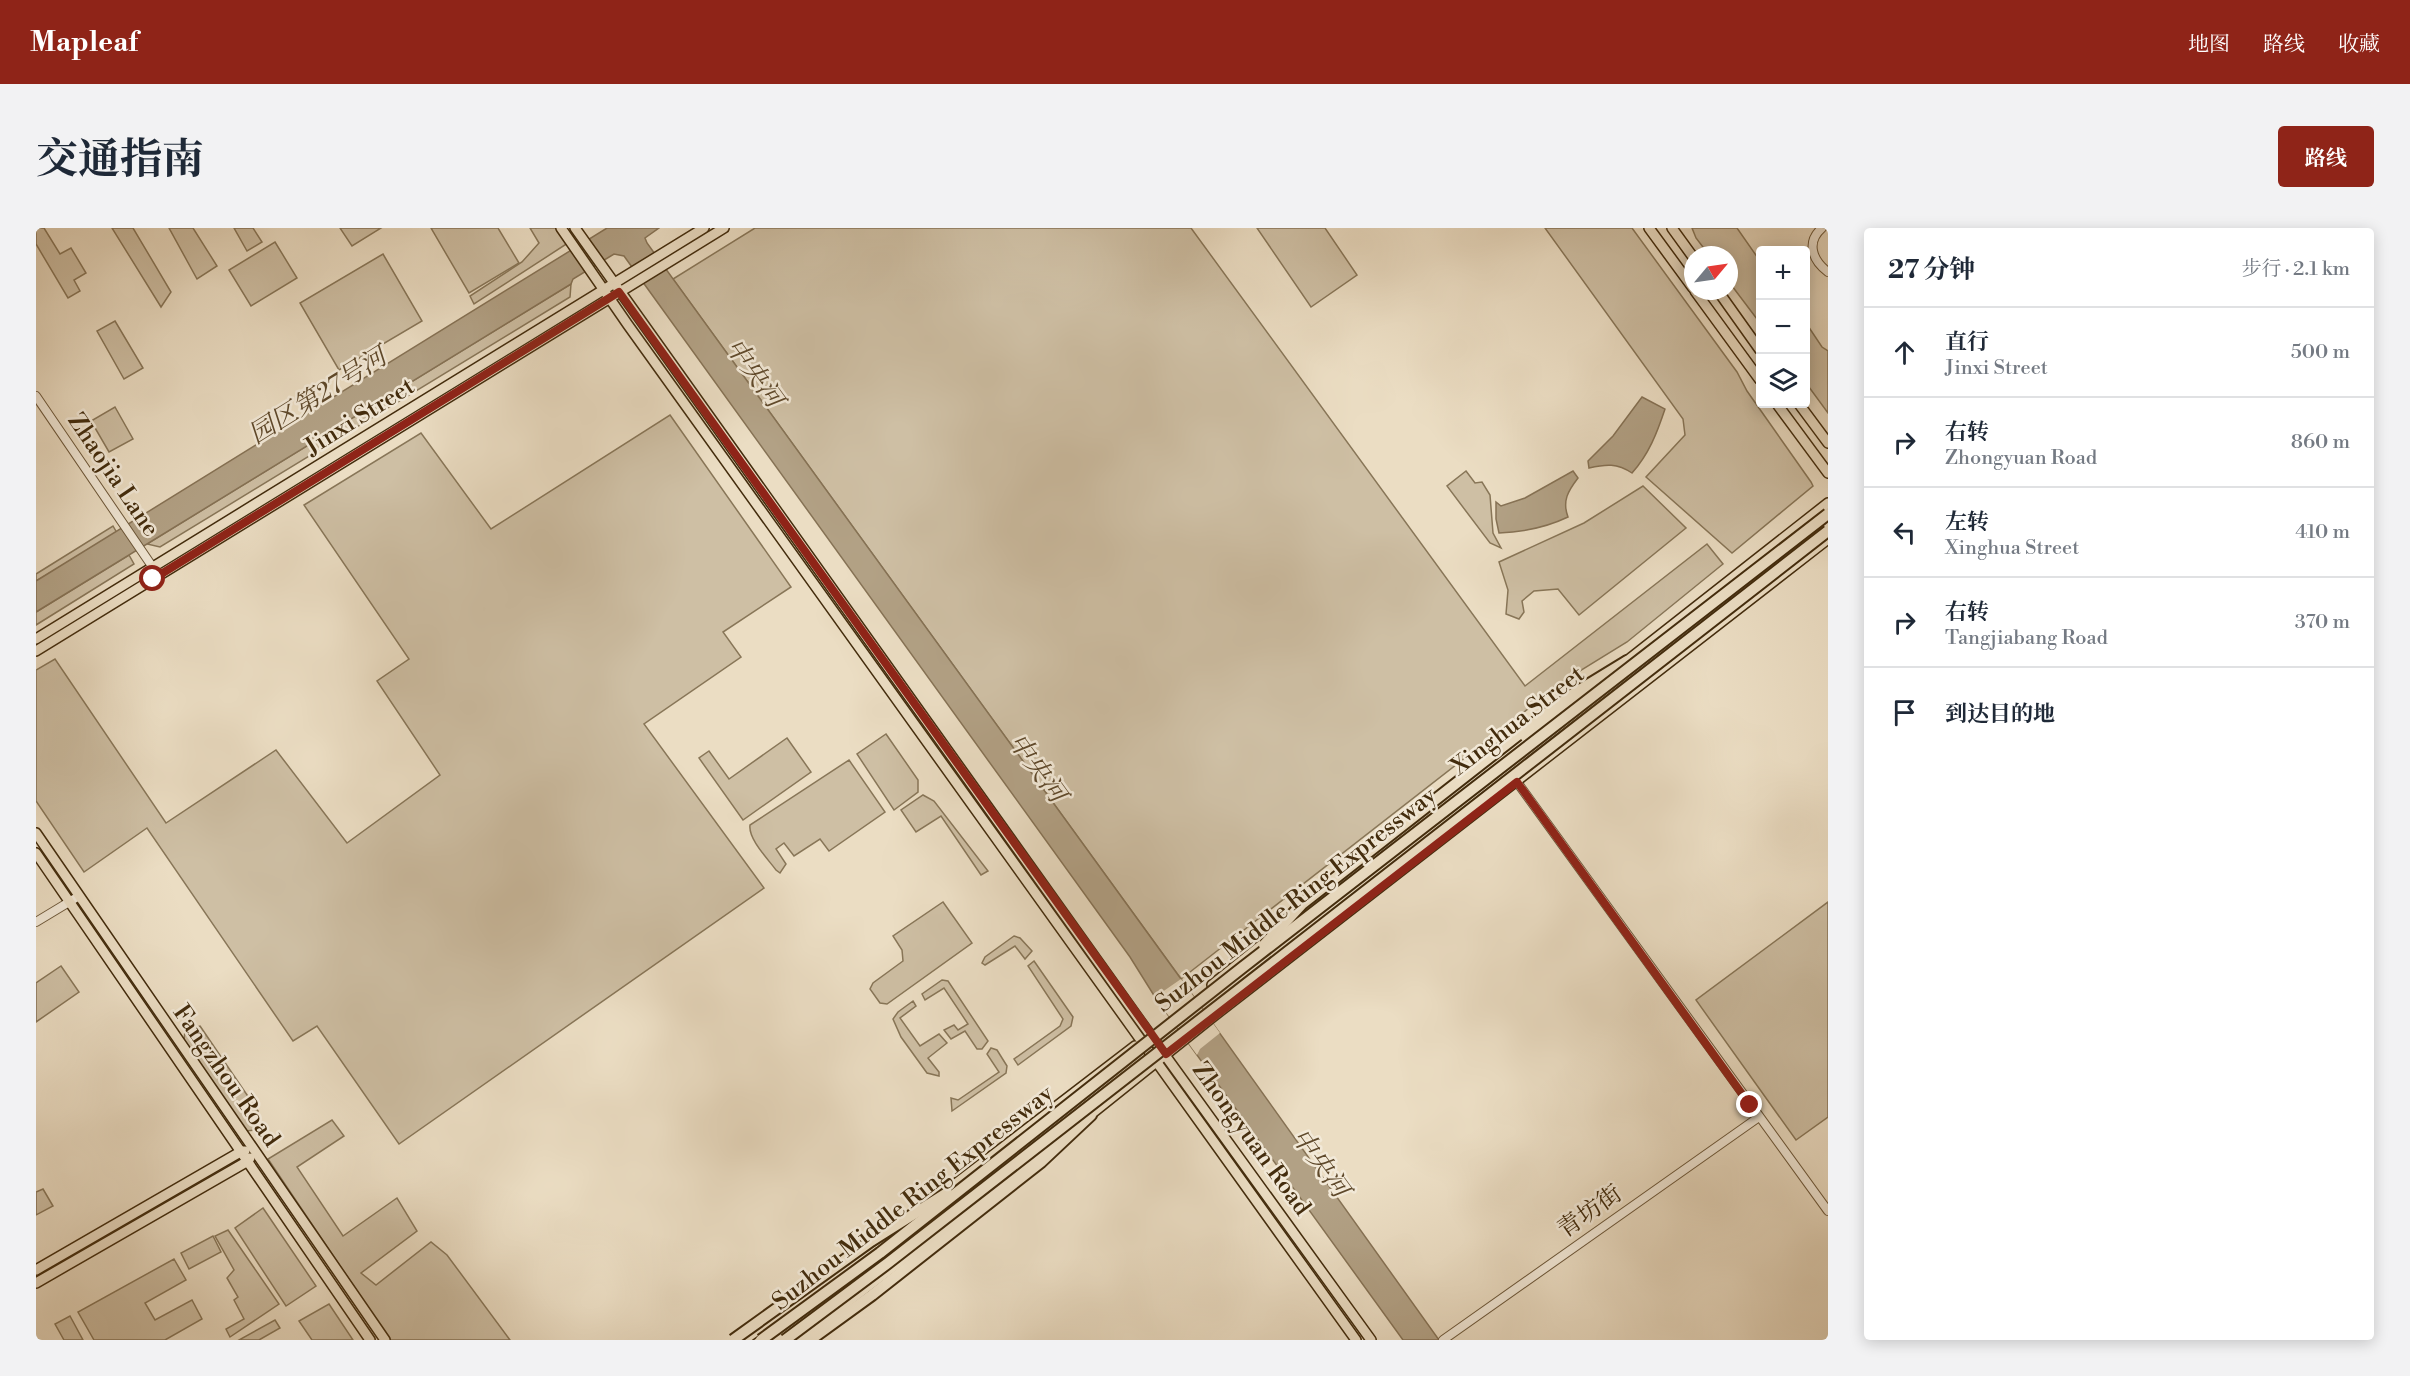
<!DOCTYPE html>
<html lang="zh">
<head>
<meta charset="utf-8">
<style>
  body { margin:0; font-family:"Libre Bodoni","Noto Serif SC",serif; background:#f2f2f3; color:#1f2937 }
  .controls { position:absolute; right:18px; top:18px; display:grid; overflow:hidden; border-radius:6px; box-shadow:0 3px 15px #0003 }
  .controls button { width:54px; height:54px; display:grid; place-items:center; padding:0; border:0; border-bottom:2px solid #e0e1e3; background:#fff; color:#1f2937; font:30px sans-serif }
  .compass { position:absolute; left:1648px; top:18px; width:54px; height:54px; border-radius:50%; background:#fff; box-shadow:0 3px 15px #0003; rotate:61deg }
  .stop { position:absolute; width:18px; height:18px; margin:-14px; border:4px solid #8f2418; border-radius:50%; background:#fff }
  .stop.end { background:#8f2418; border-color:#fff; box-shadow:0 2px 6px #0008 }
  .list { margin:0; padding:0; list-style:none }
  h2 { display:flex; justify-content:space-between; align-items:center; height:78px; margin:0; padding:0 24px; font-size:26px }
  h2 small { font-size:20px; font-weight:400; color:#747a83 }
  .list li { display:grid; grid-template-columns:39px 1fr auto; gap:18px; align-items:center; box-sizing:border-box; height:90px; padding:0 24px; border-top:2px solid #e0e1e3 }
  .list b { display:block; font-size:22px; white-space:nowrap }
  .list p { margin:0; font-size:20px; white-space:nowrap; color:#747a83 }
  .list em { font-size:20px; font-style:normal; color:#747a83 }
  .icon { flex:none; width:33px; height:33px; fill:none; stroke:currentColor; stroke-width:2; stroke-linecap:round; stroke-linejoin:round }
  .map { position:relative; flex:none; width:1792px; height:1112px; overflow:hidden; border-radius:6px }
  header { display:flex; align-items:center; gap:36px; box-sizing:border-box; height:84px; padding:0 30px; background:#8f2418; color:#fff }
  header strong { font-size:28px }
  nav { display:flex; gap:33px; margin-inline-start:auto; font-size:21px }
  .intro { display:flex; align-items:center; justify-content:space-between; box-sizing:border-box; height:144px; padding:0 36px }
  h1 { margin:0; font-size:42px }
  .button { padding:15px 27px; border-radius:6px; background:#8f2418; color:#fff; font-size:21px; font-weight:700 }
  main { display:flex; gap:36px; padding:0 36px }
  aside { flex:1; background:#fff; border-radius:6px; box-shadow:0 3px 15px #0003 }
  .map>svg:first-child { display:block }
  .green { fill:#cebfa4; stroke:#887658; stroke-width:1.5 }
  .water { fill:#b2a185; stroke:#867255; stroke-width:1.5 }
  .pier { fill:#ebddc3 }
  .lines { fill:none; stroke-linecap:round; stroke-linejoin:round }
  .minor-casing { stroke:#6d583a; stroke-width:10 }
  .major-casing { stroke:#432c0d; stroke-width:12 }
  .highway-casing { stroke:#432c0d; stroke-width:14 }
  .minor { stroke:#f2e9d8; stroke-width:8 }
  .major { stroke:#ebddc3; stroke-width:9 }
  .highway { stroke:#ebddc3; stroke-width:10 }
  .highway-bridge-casing { stroke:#432c0d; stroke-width:14; stroke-linecap:butt }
  .highway-bridge { stroke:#ebddc3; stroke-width:10 }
  .route { stroke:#8f2418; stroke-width:8 }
  .labels { text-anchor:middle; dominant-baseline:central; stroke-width:5; stroke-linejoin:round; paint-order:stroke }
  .street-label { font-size:24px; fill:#432c0d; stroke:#f2e9d8 }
  .water-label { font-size:26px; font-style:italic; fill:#5f492b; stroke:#f2e9d8 }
</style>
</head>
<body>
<header>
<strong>Mapleaf</strong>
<nav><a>地图</a><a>路线</a><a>收藏</a></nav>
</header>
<div class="intro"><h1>交通指南</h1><a class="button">路线</a></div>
<main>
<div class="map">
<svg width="1792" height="1112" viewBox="0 0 1792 1112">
  <rect width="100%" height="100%" fill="#ebddc3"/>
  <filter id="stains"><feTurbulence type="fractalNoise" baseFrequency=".00333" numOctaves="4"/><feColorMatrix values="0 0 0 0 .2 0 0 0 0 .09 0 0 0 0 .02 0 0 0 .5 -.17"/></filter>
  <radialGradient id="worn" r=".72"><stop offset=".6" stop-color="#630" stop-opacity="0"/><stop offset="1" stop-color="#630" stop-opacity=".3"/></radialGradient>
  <g class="green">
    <polygon points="0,0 8,0 24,26 35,20 50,45 38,52 44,63 32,70 0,16"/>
    <polygon points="76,0 97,0 135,64 125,79"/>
    <polygon points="133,0 157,0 181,38 161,51"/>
    <polygon points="198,0 217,0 226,14 211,23"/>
    <polygon points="304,0 345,0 316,18"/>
    <polygon points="395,0 462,0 483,35 433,65"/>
    <polygon points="494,0 525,0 535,13 438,76 434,68 486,34 503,15"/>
    <polygon points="719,0 1155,0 1489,458 1671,316 1687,336 1591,414 1529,452 1145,751 637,51"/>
    <polygon points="1221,0 1289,0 1321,47 1275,79"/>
    <polygon points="1509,0 1596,0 1701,144 1711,163 1775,254 1777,258 1696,325 1610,249 1649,207 1647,191"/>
    <polygon points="1656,0 1701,0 1724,33 1724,95 1693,54 1693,27 1673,27 1660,10"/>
    <polygon points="239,14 261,50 215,78 193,42"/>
    <polygon points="347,26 386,93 303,142 264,75"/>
    <polygon points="535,56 534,69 124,319 111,316"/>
    <polygon points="79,93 107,140 88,151 61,103"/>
    <polygon points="1770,95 1786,119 1792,123 1792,185 1770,155"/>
    <polygon points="79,179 97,211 73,224 55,193"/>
    <polygon points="634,187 755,359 687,404 705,429 608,496 728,660 363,916 281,798 257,813 111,600 48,644 0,573 0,442 19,431 130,595 240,522 311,615 404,547 341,453 373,431 268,277 385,205 455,301"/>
    <polygon points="1430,243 1439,255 1446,254 1454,267 1457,305 1465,320 1454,315 1411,258"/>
    <polygon points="1607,258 1650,300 1543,387 1522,361 1498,363 1486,373 1488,384 1483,391 1470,386 1472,362 1463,334 1548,295"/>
    <polygon points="77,298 81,305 0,353 0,346"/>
    <polygon points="93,327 98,336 0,397 0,384"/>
    <polygon points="850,506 882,552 882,564 858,582 821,526"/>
    <polygon points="751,510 775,544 707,592 663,530 673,523 693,551"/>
    <path d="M813 532 849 584 793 623 784 611 758 628 748 615 740 621 750 636 744 645 740 642C732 631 712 611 714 597Z"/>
    <polygon points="887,567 898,573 952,643 945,647 905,588 880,604 865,582"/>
    <polygon points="907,674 936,715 851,776 844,775 834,761 837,755 867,733 866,722 857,708"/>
    <polygon points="1792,674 1792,889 1760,912 1660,772"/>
    <polygon points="978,708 984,710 996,723 989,731 979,718 949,737 946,735 949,729"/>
    <polygon points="998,733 1037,789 1035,798 982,837 978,831 1024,798 1027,791 992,738"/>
    <polygon points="25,738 43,764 0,794 0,755"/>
    <polygon points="906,752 912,753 952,813 946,821 941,821 929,803 915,811 908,802 918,797 922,802 932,796 908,760 889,772 886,766"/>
    <polygon points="877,773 880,778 864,790 884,818 903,806 911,815 892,830 903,844 903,848 891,845 865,809 857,791 862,784"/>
    <polygon points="164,798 222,883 221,902 209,903 148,813 149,802"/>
    <polygon points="955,820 961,822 971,838 970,845 916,883 915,870 922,872 963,844 951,826"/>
    <polygon points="296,892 308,908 261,939 307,1008 361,970 381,1003 325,1045 340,1057 395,1014 411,1027 474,1112 354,1112 232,931"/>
    <polygon points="7,961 17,978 0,987 0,964"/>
    <polygon points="227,980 280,1058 250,1078 199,1000"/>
    <polygon points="192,1002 243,1076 194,1109 190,1101 208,1091 198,1072 202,1069 191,1050 198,1042 179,1008"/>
    <polygon points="177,1008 185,1024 153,1041 145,1025"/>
    <polygon points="138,1031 150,1052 109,1075 119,1092 156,1072 166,1091 129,1112 58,1112 42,1084"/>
    <polygon points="293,1076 317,1112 276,1112 263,1093"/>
    <polygon points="34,1088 47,1112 28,1112 19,1096"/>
    <polygon points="239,1092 244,1100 223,1112 203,1112"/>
  </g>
  <g class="water">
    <polygon points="571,0 623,0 609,10 611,15 1145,751 1403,1112 1367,1112 1119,769 1094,729 588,28 578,26 537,51 535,56 0,384 0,353"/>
    <path d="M1606 169 1629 181C1621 205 1613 226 1596 245 1581 235 1570 236 1553 240L1552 233 1577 208Z"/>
    <path d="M1537 243 1542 250C1532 263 1526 273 1532 289 1509 300 1488 304 1463 305L1460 291V274L1465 278 1489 270Z"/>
  </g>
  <polygon class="pier" points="1145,751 1184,805 1164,821 1161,827 1119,769"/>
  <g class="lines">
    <g class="minor-casing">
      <g id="minor">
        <path d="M1786 0C1770 14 1776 32 1792 44"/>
        <polyline points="0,168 120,344"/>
        <polyline points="1481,554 1792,983"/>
        <polyline points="0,694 43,668"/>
        <polyline points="1407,1112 1723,889"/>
      </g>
    </g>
    <g class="major-casing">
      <g id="major">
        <polyline points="525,0 592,97 1320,1112"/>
        <polyline points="539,0 1105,794 1335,1112"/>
        <polyline points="1613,0 1657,60"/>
        <polyline points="1636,0 1657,29"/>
        <polyline points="1659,63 1724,152"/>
        <polyline points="1682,63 1724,122"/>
        <polyline points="1741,176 1792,245"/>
        <polyline points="1763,176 1792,215"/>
        <polyline points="1696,377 1706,361 1792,294"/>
        <polyline points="0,411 668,0"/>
        <polyline points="0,423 688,0"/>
        <polyline points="1587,436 1792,275"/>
        <polyline points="0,605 349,1112"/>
        <polyline points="0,625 334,1112"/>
        <polyline points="1255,693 1562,456"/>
        <polyline points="1176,757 1233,711"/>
        <polyline points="1049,891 1174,791 1792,311"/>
        <polyline points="905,967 1099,818"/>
        <polyline points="0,1042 206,923 209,923"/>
        <polyline points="0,1055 212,933 214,930"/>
        <polyline points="708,1112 854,1006"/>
        <polyline points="762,1112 1024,911"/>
      </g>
    </g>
    <g class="highway-casing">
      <g id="highway">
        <polyline points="1482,507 1537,466 1591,433"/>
        <polyline points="774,1112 836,1067 1005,934 1055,887"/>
      </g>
    </g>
    <use href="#minor" class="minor"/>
    <use href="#major" class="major"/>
    <use href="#highway" class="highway"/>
    <g class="highway-bridge-casing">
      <g id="highway-bridge">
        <polyline points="1228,717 1266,676 1482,507"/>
        <polyline points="697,1112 835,1013 911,965"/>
        <polyline points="725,1112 844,1025 1207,739 1792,286"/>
        <polyline points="749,1112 852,1035 1792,303"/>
      </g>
    </g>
    <use href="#highway-bridge" class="highway-bridge"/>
  </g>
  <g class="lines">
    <polyline class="route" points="117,351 583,64 1130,826 1481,554 1714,877"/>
  </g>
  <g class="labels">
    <g class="street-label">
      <text transform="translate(324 189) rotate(-32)">Jinxi Street</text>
      <text transform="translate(77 247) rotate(56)">Zhaojia Lane</text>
      <text transform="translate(1482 493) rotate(-38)">Xinghua Street</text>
      <text transform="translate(1260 672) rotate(-38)">Suzhou Middle Ring Expressway</text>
      <text transform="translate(190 848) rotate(55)">Fangzhou Road</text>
      <text transform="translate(1215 911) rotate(54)">Zhongyuan Road</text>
      <text transform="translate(877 970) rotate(-38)">Suzhou Middle Ring Expressway</text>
      <text transform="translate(1554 984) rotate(-35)">青坊街</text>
    </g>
    <g class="water-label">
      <text transform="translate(718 145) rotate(54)">中央河</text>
      <text transform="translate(282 168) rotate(-32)">园区第27号河</text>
      <text transform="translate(1001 540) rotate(54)">中央河</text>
      <text transform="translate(1284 935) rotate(54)">中央河</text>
    </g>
  </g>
  <rect width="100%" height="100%" filter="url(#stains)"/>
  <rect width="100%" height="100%" fill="url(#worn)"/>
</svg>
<div class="controls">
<button>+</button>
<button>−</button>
<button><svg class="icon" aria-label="layers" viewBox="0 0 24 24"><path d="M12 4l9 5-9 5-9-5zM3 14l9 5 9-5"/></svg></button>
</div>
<svg class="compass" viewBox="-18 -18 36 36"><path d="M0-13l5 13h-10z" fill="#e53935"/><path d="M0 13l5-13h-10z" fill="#747a83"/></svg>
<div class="stop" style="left:117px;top:351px"></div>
<div class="stop end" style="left:1714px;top:877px"></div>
</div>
<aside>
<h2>27 分钟<small>步行 · 2.1 km</small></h2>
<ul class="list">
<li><svg class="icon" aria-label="ahead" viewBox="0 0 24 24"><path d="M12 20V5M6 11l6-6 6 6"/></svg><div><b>直行</b><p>Jinxi Street</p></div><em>500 m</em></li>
<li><svg class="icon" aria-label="right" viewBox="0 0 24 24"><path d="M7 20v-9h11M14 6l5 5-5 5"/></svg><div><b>右转</b><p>Zhongyuan Road</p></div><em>860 m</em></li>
<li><svg class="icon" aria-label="left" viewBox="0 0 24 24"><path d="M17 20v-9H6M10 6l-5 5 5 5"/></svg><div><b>左转</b><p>Xinghua Street</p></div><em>410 m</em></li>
<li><svg class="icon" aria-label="right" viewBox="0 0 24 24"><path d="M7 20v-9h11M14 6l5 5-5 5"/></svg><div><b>右转</b><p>Tangjiabang Road</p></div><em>370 m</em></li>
<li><svg class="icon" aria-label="arrive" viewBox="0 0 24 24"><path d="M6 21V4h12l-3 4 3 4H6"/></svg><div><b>到达目的地</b></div></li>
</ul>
</aside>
</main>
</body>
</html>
